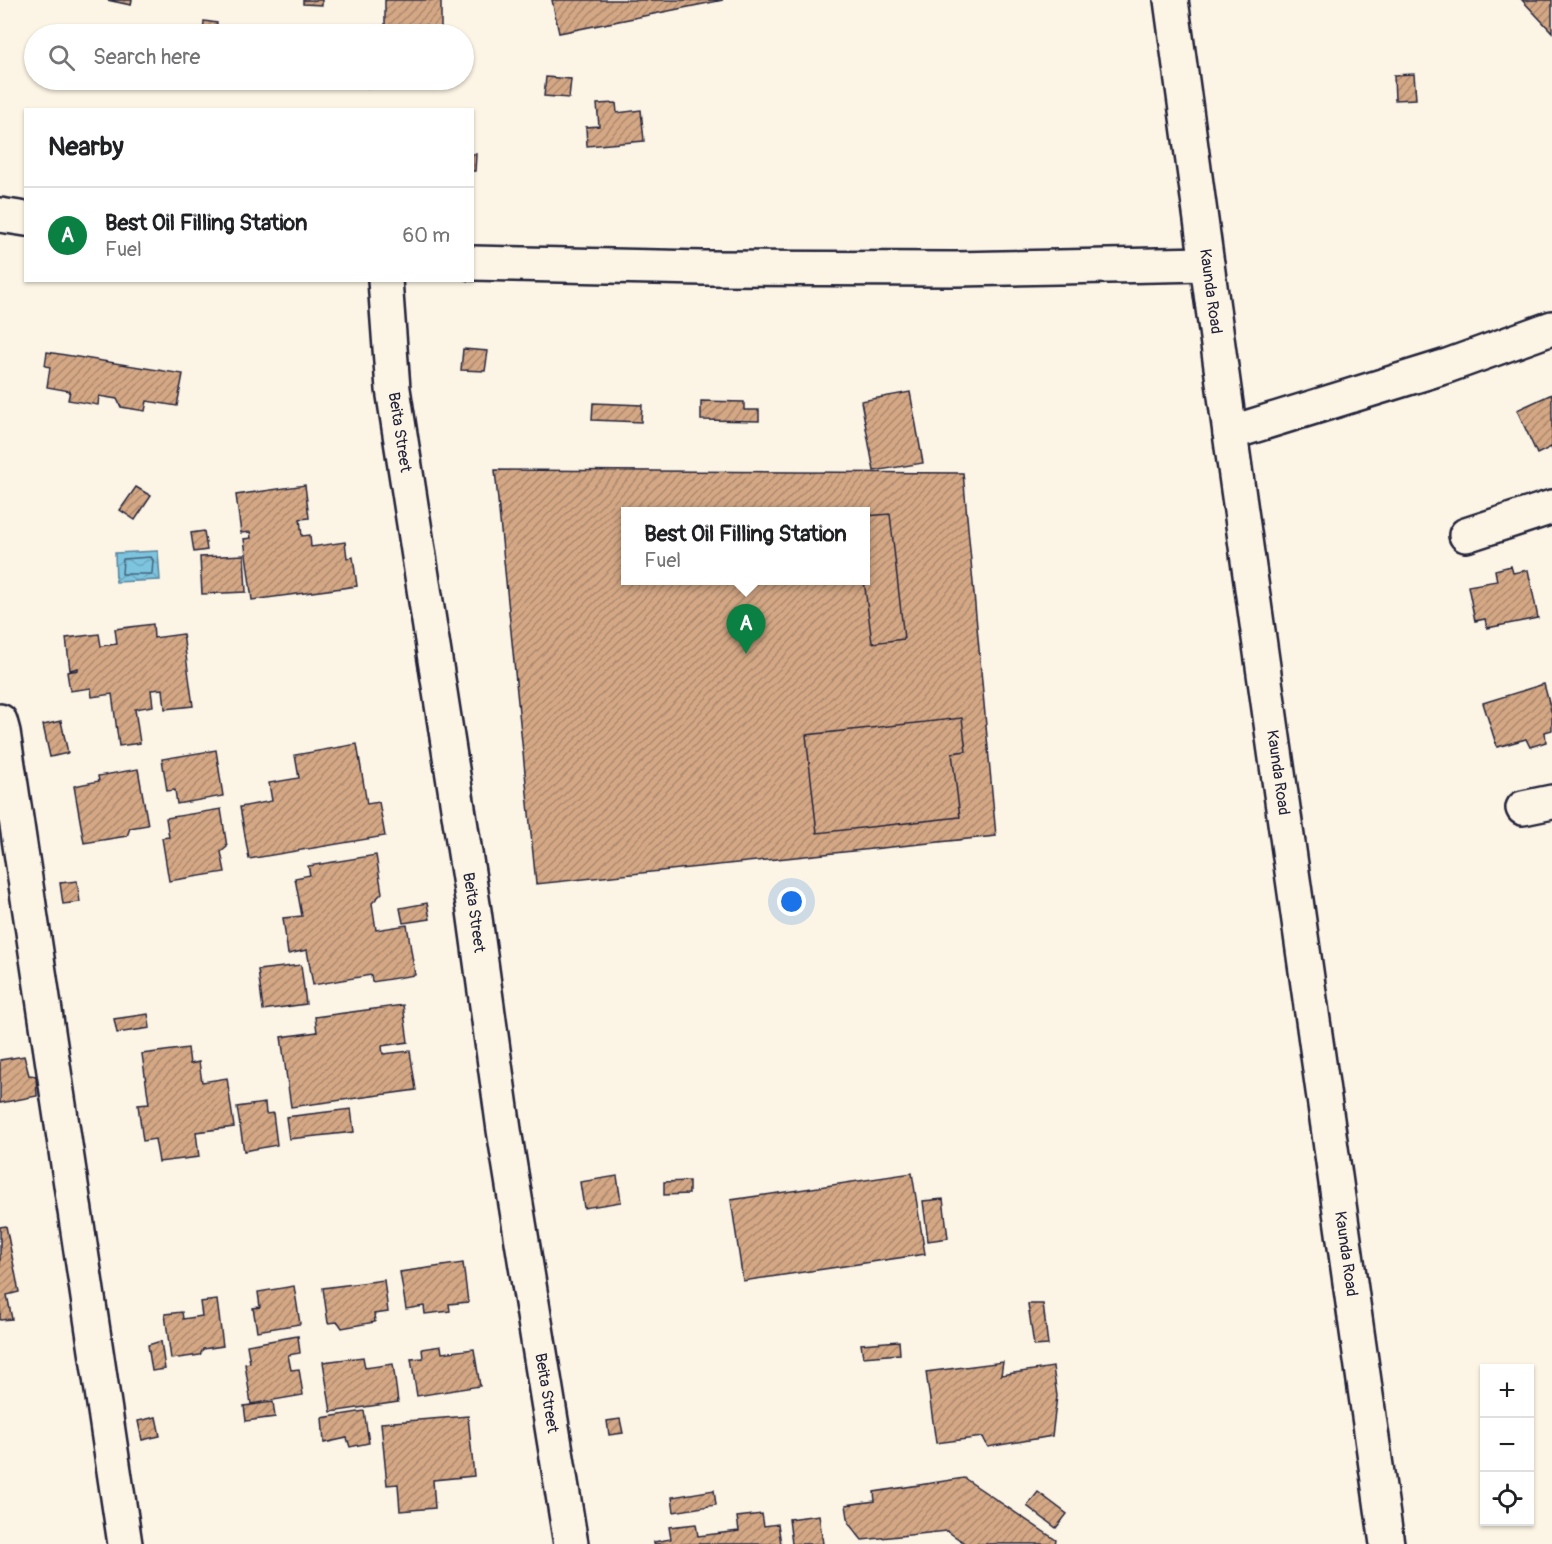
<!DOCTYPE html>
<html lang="en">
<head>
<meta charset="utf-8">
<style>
  body { margin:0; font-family:Pangolin,sans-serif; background:#f2f2f2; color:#202124 }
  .controls { position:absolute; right:18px; bottom:18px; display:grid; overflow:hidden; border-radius:0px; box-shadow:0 2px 4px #0004 }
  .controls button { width:54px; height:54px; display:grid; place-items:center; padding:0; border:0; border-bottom:2px solid #e0e0e0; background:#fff; color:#202124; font:30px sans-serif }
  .you { position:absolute; left:792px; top:902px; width:21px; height:21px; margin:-15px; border:4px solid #fff; border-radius:50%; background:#1a73e8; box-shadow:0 0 0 9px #1a73e833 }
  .badge { display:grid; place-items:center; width:39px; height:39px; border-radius:50%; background:#0b8043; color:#fff; font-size:20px; font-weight:700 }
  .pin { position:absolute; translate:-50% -50px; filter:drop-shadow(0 2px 3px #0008) }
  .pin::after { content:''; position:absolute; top:32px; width:21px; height:18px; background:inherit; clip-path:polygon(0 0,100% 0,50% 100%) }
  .popup { position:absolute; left:621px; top:507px; width:249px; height:78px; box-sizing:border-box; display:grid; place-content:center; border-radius:0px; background:#fff; filter:drop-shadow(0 2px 4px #0005); font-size:20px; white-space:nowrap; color:#757577 }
  .popup b { font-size:22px; color:#202124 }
  .popup::after { content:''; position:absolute; left:50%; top:100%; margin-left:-12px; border:12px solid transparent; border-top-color:#fff }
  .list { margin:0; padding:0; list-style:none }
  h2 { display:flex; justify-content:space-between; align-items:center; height:78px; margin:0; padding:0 24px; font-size:26px }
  h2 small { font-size:20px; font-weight:400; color:#757577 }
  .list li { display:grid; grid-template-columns:39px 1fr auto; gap:18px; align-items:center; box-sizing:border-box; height:96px; padding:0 24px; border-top:2px solid #e0e0e0 }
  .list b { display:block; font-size:22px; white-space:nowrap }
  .list p { margin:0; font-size:20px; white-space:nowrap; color:#757577 }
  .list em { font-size:20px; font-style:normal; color:#757577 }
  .icon { flex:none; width:33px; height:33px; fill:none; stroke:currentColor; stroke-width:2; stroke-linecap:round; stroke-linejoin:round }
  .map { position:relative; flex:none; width:1552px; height:1544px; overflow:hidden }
  .search { position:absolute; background:#fff; box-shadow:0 2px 4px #0004; left:24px; top:24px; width:450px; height:66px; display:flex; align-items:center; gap:15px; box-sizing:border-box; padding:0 21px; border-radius:33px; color:#757577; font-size:22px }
  .panel { position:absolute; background:#fff; box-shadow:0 2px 4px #0004; left:24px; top:108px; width:450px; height:174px; border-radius:0px }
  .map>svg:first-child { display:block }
  .water { fill:url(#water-waves); stroke:#59839d; stroke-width:1.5 }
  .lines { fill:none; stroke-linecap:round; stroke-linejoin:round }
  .shore { stroke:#46637c; stroke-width:1.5 }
  .building { fill:url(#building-hatch); stroke:#22223b; stroke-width:1.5; fill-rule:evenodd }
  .street-casing { stroke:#22223b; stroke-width:38 }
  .secondary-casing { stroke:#22223b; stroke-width:38 }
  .street { stroke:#fcf5e5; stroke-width:33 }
  .secondary { stroke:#fcf5e5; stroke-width:33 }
  .labels { text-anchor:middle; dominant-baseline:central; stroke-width:6; stroke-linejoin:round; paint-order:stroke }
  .street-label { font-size:16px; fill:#22223b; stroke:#fcf5e5 }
</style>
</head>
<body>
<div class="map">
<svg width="1552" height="1544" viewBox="0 0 1552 1544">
  <defs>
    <pattern id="water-waves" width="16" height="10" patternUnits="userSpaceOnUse" patternTransform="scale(1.5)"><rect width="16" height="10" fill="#7dc4de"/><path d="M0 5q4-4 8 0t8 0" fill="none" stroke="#6ca8bf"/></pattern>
    <pattern id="building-hatch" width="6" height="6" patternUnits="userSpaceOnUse" patternTransform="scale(1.5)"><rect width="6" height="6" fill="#d4a885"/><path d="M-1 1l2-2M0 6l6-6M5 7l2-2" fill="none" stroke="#ac886e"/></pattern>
  </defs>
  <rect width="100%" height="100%" fill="#fcf5e5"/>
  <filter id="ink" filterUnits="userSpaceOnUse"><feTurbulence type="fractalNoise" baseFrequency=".0167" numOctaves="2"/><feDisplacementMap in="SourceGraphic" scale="12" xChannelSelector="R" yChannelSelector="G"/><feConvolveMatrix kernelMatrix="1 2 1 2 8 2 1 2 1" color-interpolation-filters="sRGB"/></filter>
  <g filter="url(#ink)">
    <polygon class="water" points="158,551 160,580 116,582 115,553"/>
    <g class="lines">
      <polygon class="shore" points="151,557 153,560 152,574 122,574 123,559"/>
    </g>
    <g class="building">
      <polygon points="107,0 132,0 131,5"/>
      <polygon points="303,0 322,0 322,5 303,4"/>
      <rect x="385" y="0" width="56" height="34"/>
      <polygon points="552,0 723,0 559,33"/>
      <polygon points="1522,0 1552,0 1552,32"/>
      <polygon points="204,21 217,23 216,34 203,34"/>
      <polygon points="1414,74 1416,99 1395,100 1394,75"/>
      <polygon points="546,77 571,79 569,98 544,96"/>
      <polygon points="369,80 388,80 388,88 368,88"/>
      <polygon points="616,103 617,113 641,110 644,141 587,146 586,127 599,126 597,104"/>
      <polygon points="472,154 476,154 475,171 472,171"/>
      <polygon points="463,349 488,351 485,371 461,370"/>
      <polygon points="47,352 183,374 177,406 147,401 145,411 121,407 117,399 99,396 98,405 68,400 70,391 47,387 50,367 45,366"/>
      <polygon points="910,392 923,463 874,471 861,401"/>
      <polygon points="1552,394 1552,450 1551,447 1537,454 1517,410"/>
      <polygon points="701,401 744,402 744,410 759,410 759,421 701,420"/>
      <polygon points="593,403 642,405 641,422 592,420"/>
      <path d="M495 470 963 473 996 836 536 884ZM626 512H866V580H626Z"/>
      <polygon points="305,485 309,518 300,519 302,536 310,535 311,547 345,542 347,558 353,557 357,586 252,600 244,539 251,538 250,532 241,533 236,495"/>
      <polygon points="136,487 151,496 135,520 120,510"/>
      <polygon points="890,514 904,639 872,643 864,580 866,580 866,516"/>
      <polygon points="204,531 207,550 194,552 191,533"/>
      <polygon points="244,555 246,592 202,594 200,557"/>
      <polygon points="1511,566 1513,573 1528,570 1538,618 1487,628 1485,619 1475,621 1468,586 1497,581 1495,570"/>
      <polygon points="153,624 154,638 183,634 193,706 165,709 163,689 151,690 153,706 135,709 140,743 119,746 112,694 92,697 91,688 70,691 67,672 78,670 78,668 70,670 66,638 99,634 101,646 117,644 115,629"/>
      <polygon points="1544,684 1552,714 1552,730 1545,732 1546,742 1530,747 1526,739 1497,747 1483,703"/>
      <polygon points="962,718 966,751 952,753 960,817 817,833 806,735"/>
      <polygon points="61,721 68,753 50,757 43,725"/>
      <polygon points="357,744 367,804 379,802 385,836 249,859 240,807 272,801 269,783 299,778 295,755"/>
      <polygon points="216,750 223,796 177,804 175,790 167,791 162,759"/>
      <polygon points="138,769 148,825 130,828 127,836 84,843 74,786 99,781 98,776"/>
      <polygon points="221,809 227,847 221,852 225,872 169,881 162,838 169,837 166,818"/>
      <polygon points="376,855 382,893 372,903 376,930 407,925 415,975 372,982 371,975 313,985 307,950 288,954 283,918 302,916 295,878 310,875 308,866"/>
      <polygon points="77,881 80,902 63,904 60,883"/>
      <polygon points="427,903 430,919 403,923 400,908"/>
      <polygon points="301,965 306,1004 263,1010 258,970"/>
      <polygon points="403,1005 408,1042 382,1046 383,1054 410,1051 416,1090 291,1107 281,1037 317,1032 315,1017"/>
      <polygon points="148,1014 150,1028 117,1033 114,1019"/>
      <polygon points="188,1048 190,1064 199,1062 202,1082 227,1078 234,1127 196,1132 199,1157 159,1162 155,1139 143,1141 138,1105 149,1104 142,1054"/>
      <polygon points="24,1056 29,1075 36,1076 37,1096 0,1103 0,1060"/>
      <polygon points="265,1103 266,1114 273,1113 277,1145 244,1151 237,1107"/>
      <polygon points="351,1109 354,1132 289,1139 286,1117"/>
      <polygon points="912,1173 925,1254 743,1281 731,1200"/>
      <polygon points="617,1176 621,1202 584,1208 580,1182"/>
      <polygon points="689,1181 689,1194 664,1195 664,1182"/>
      <polygon points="943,1199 948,1238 928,1241 923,1201"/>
      <polygon points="6,1226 19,1292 7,1295 12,1319 0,1320 0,1227"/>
      <polygon points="463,1263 468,1302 449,1304 450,1311 425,1314 424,1306 406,1309 400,1272"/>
      <polygon points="384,1280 388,1312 374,1314 375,1322 342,1328 338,1322 328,1323 323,1288"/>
      <polygon points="294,1286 300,1324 257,1331 253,1308 260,1307 258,1292"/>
      <polygon points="217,1300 223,1346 203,1349 200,1355 171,1359 165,1314 182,1312 183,1319 202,1316 200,1302"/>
      <polygon points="1028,1304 1043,1304 1048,1345 1034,1346"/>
      <polygon points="298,1336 300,1353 288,1355 291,1370 299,1369 303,1395 251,1404 245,1364 250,1363 247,1345"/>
      <polygon points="161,1341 165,1369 152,1371 148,1345"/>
      <polygon points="899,1341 900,1354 863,1357 861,1344"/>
      <polygon points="441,1346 442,1353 474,1349 480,1386 417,1396 411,1359 423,1358 422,1349"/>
      <polygon points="363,1357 365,1368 393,1364 398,1402 331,1412 323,1362"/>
      <polygon points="1003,1362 1001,1375 1053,1367 1057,1396 1052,1436 988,1447 983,1437 936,1443 926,1372"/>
      <polygon points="273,1402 275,1417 246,1421 244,1406"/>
      <polygon points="364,1411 369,1443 350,1447 347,1438 324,1443 322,1418"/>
      <polygon points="468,1416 474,1476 433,1480 435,1508 400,1511 398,1484 387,1485 381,1423"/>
      <polygon points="156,1417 160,1436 142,1440 138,1421"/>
      <polygon points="620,1419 623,1433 609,1435 607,1421"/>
      <polygon points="964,1478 1056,1540 1055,1544 966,1544 947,1531 862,1540 849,1524 846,1505 875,1501 874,1492"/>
      <polygon points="714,1490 716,1505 674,1512 672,1497"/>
      <polygon points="1038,1492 1067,1514 1056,1528 1027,1506"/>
      <polygon points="762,1514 764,1526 778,1524 781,1544 654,1544 654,1542 671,1539 669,1527 696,1524 698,1536 739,1531 737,1517"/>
      <polygon points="819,1515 823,1544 792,1544 789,1519"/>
    </g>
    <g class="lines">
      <g class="street-casing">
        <g id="street">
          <polyline points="0,215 26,219"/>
          <polyline points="472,263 703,268 956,269 1207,264"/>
          <path id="s1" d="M385 280 393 389 474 911 504 1130 571 1544"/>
          <polyline points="1230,433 1447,366 1552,328"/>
          <polyline points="1466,535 1552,507"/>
          <polyline points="0,721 3,732 125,1544"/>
          <polyline points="1523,808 1552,802"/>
        </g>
      </g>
      <g class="secondary-casing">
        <g id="secondary">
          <path id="s2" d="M1171 0 1230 433 1387 1544"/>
        </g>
      </g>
      <use href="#street" class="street"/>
      <use href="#secondary" class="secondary"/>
    </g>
  </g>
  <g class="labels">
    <g class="street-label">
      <text stroke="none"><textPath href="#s2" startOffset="294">Kaunda Road</textPath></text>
      <text stroke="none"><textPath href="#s1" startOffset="153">Beita Street</textPath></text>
      <text stroke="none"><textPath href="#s2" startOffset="780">Kaunda Road</textPath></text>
      <text stroke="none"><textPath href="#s1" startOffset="639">Beita Street</textPath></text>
      <text stroke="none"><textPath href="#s2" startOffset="1266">Kaunda Road</textPath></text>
      <text stroke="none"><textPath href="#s1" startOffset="1125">Beita Street</textPath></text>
    </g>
  </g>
</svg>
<div class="controls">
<button>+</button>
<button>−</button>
<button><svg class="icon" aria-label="locate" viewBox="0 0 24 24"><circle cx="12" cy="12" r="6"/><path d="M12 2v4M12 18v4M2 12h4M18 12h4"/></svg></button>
</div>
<div class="you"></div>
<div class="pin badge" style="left:746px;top:654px">A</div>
<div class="popup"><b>Best Oil Filling Station</b>Fuel</div>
<div class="search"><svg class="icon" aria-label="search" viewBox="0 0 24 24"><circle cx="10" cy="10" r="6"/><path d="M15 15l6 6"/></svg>Search here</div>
<section class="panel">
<h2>Nearby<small></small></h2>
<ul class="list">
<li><span class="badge">A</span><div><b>Best Oil Filling Station</b><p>Fuel</p></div><em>60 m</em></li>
</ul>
</section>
</div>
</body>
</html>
